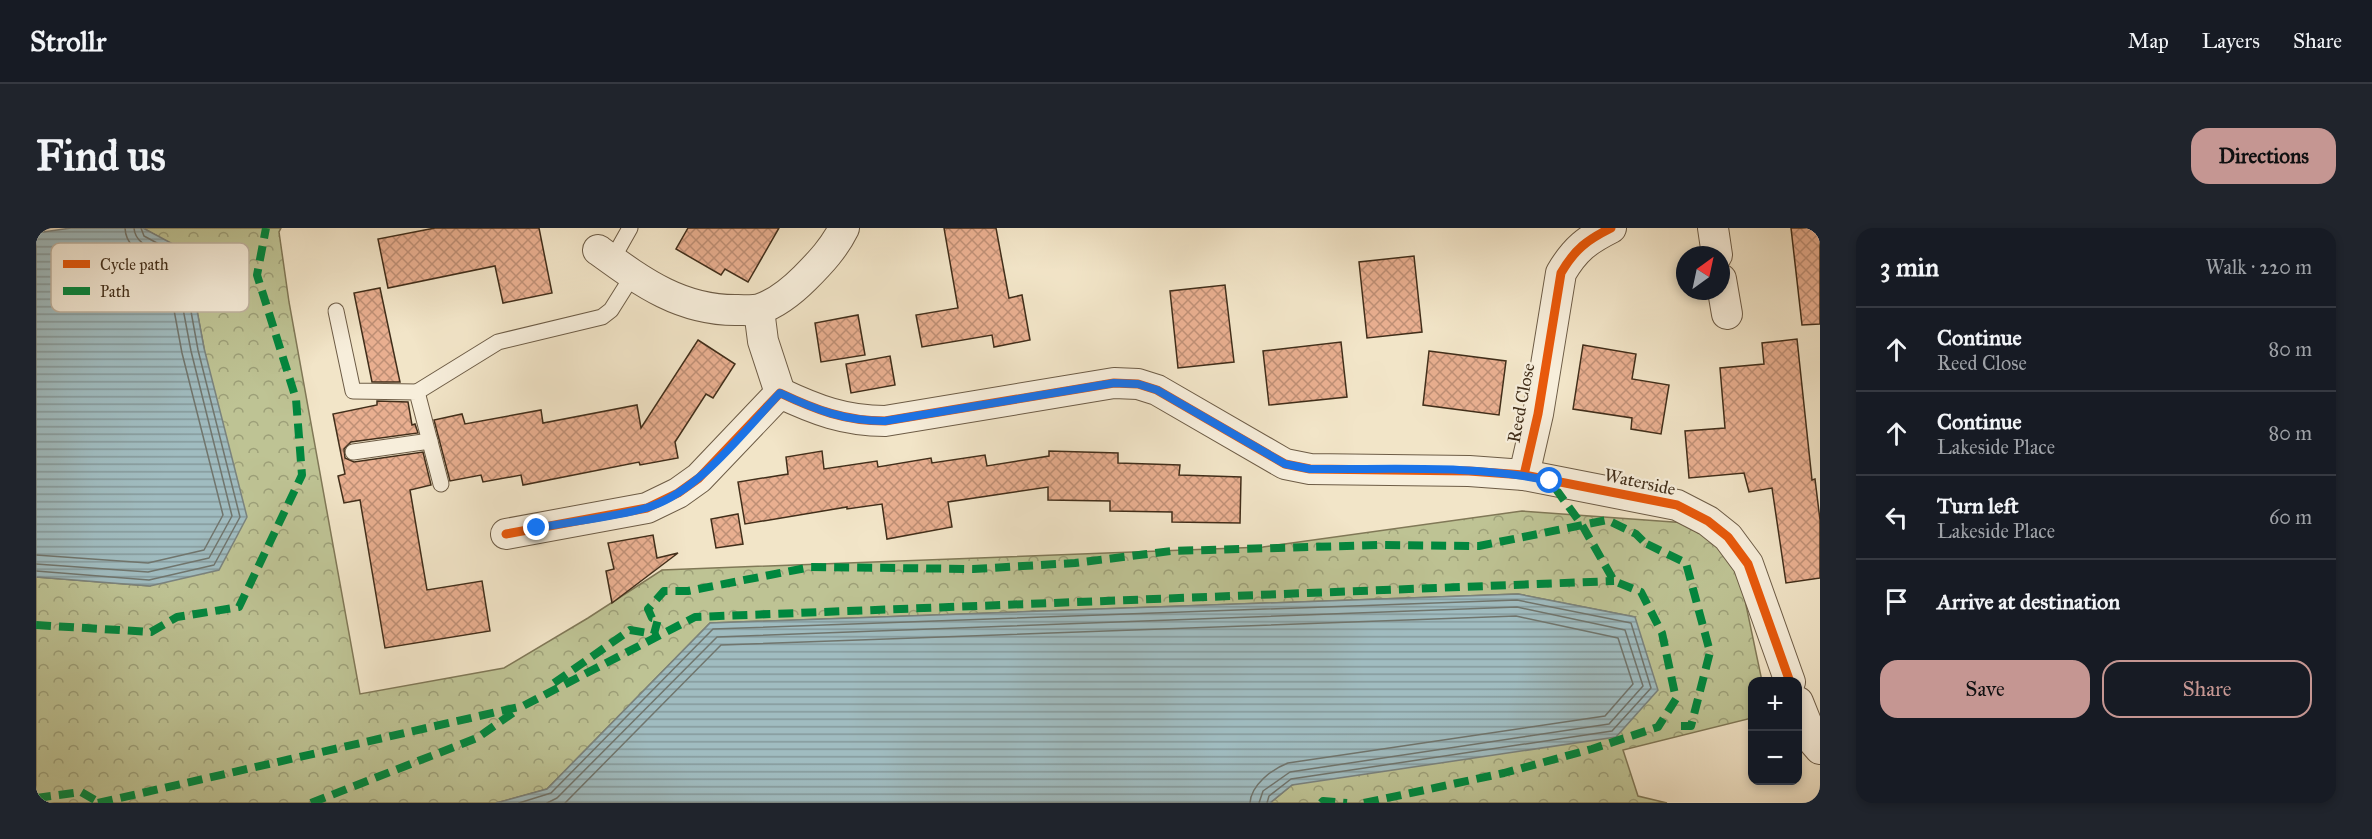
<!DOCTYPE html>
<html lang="en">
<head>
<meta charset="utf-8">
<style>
  body { margin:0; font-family:"IM FELL Great Primer",serif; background:#20242c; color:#f1f3f6 }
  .controls { position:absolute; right:18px; bottom:18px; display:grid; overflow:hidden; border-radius:12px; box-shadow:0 3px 9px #0003 }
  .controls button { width:54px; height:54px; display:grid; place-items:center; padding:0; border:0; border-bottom:2px solid #363941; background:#171b24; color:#f1f3f6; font:30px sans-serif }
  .compass { position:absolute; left:1640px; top:18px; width:54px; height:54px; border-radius:50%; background:#171b24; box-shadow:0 3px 9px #0003; rotate:33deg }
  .stop { position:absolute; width:18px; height:18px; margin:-14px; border:4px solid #1a73e8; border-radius:50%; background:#fff }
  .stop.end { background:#1a73e8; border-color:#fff; box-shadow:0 2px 6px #0008 }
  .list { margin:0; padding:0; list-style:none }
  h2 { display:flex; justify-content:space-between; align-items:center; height:78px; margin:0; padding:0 24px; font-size:26px }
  h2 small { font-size:20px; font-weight:400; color:#9ea1a6 }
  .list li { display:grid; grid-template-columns:39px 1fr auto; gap:18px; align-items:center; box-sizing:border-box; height:84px; padding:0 24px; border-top:2px solid #363941 }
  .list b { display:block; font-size:22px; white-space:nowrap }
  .list p { margin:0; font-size:20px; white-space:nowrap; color:#9ea1a6 }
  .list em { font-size:20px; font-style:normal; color:#9ea1a6 }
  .actions { display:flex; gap:12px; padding:18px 24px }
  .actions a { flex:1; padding:14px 0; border:2px solid #c59692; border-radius:18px; text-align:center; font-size:21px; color:#c59692 }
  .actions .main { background:#c59692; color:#111 }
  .icon { flex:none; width:33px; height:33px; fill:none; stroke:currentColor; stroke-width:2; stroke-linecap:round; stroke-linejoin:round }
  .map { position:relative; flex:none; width:1784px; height:575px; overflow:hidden; border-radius:18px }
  header { display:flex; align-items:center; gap:36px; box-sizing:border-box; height:84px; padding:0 30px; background:#171b24; border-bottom:2px solid #363941 }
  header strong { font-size:28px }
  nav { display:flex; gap:33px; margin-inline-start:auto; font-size:21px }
  .intro { display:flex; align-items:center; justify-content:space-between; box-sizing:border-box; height:144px; padding:0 36px }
  h1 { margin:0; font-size:42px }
  .button { padding:15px 27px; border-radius:18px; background:#c59692; color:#111; font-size:21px; font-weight:700 }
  main { display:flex; gap:36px; padding:0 36px }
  aside { flex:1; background:#171b24; border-radius:18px; box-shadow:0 3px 9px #0003 }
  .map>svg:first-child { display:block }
  .forest { fill:url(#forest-crowns); stroke:#807857; stroke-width:1.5 }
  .water { fill:url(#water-rules); stroke:#7a837e; stroke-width:1.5 }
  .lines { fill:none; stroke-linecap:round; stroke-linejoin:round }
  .shore { stroke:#70756d; stroke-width:1.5 }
  .building { fill:url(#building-cross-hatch); stroke:#412e1a; stroke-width:1.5 }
  .service-casing { stroke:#6d5c46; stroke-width:17 }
  .minor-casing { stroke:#6d5c46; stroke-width:32 }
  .service { stroke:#f7eedb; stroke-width:15 }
  .minor { stroke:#f7eedb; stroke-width:30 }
  .quiet { stroke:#00873e; stroke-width:8; stroke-dasharray:15 8; stroke-linecap:butt }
  .cycleway-casing { stroke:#f7eedb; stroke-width:13 }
  .cycleway { stroke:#e8590c; stroke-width:9 }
  .route { stroke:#1a73e8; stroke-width:8 }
  .labels { text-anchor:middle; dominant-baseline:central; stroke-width:4.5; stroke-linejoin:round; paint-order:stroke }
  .street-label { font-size:18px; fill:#412e1a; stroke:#f7eedb }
  .key { fill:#f7eedb; stroke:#c0b4a1; stroke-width:1.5 }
  .key-label { font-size:16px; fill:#412e1a }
</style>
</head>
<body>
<header>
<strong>Strollr</strong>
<nav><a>Map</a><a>Layers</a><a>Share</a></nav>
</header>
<div class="intro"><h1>Find us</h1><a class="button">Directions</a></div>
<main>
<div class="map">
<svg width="1784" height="575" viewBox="0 0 1784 575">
  <defs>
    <pattern id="forest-crowns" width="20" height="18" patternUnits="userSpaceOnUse" patternTransform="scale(1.5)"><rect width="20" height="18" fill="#bec394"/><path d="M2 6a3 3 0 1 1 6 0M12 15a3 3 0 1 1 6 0" fill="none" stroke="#9c9f78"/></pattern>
    <pattern id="water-rules" width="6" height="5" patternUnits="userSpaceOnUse" patternTransform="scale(1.5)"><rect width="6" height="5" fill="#a0bcc0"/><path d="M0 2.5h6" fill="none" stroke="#84999b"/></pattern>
    <pattern id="building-cross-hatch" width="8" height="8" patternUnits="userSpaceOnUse" patternTransform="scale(1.5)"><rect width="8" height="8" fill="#e9af90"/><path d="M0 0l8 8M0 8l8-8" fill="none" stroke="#be8f75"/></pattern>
  </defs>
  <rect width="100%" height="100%" fill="#f2e5c8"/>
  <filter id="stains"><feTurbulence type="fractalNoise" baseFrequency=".00333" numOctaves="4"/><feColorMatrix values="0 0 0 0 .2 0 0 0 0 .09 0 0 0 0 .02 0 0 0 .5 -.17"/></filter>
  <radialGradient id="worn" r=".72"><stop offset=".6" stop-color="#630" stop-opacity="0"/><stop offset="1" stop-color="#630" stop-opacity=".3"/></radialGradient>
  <polygon class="forest" points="107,0 245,0 243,4 253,74 324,466 468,440 552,390 626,342 1227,319 1486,283 1651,295 1678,315 1702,339 1726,453 1716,454 1716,490 1587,522 1602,568 1631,575 1234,575 1256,557 1599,389 1482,366 674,395 511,561 460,575 0,575 0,349 114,358 168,120 150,24"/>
  <g class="water">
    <polygon points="35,0 107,0 150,23 168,120 211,289 183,342 114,358 0,349 0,5"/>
    <polygon points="1482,366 1599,389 1622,462 1580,509 1256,557 1234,575 460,575 511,561 674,395"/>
  </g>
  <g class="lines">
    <g class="shore">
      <path d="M0 327 112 335 168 322 187 287 146 125 130 39C115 27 90 24 89 0"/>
      <path d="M0 336 112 344 173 330 196 288 155 123 138 33C125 23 99 19 98 0"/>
      <polyline points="0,343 113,352 178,337 204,289 162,122 145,28 108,8 105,0"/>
      <polyline points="483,575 515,565 677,401 1481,372 1595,395 1615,460 1576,503 1255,551 1233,568 1231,575"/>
      <polyline points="511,575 521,570 681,409 1481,379 1589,402 1607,458 1573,496 1254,544 1227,563 1223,575"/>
      <path d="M529 575 685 417 1480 388 1582 410 1597 456 1569 488 1252 535C1236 541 1215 557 1214 575"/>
    </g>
  </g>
  <g class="building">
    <polygon points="399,0 503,0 516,65 467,75 459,38 352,60 342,11"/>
    <polygon points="652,0 743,0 712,54 689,41 685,47 640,21"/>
    <polygon points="908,0 960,0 973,70 986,67 994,112 958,119 956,107 886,119 880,87 922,80"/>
    <polygon points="1755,0 1784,0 1784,96 1766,97"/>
    <polygon points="1378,28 1386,104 1331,110 1323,34"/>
    <polygon points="1189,57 1198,134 1142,140 1134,63"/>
    <polygon points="344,60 364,154 336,154 318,65"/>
    <polygon points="822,87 829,127 785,134 779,95"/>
    <polygon points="1761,111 1776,252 1779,251 1784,292 1784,350 1750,355 1736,260 1713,264 1708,245 1653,250 1649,203 1689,200 1684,140 1728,136 1726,115"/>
    <polygon points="662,112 699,136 677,170 670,166 639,214 642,230 604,237 603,234 487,257 485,247 447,254 445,247 414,253 398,192 426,186 429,196 505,182 507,195 601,177 605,200"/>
    <polygon points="1305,114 1311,169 1233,177 1227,123"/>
    <polygon points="1547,117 1600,126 1596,151 1633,157 1625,206 1595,201 1596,190 1537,181"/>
    <polygon points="1393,123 1470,133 1463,187 1387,177"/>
    <polygon points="854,128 859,157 815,165 810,136"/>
    <polygon points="341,173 372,174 376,197 379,196 382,205 315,214 308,221 309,230 318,234 387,224 395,257 374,262 391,362 446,353 454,403 349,420 324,272 308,275 302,248 309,246 297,186 341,177"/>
    <polygon points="786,223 788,241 841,233 842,239 895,230 896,235 949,227 951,238 1013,228 1013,223 1082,225 1082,235 1144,237 1143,247 1205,249 1204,295 1136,294 1136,284 1074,283 1074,273 1012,272 1012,259 912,274 916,299 851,311 846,276 811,281 811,279 709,296 702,254 752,246 750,229"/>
    <polygon points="702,286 707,316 680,320 675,291"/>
    <polygon points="617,307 621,330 642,325 576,375 570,343 578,341 572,315"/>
  </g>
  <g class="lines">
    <g class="service-casing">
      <g id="service">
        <polyline points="576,32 594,0"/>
        <polyline points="300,83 317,163 381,164 405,256"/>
        <polyline points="381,164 462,114 566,89 575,82 597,47"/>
        <polyline points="317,224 394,213"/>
      </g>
    </g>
    <g class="minor-casing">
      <g id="minor">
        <polyline points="1677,0 1681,27"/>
        <path d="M562 22C606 54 645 83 702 82 709 82 718 83 724 81 741 75 757 62 769 50 785 34 798 20 808 0"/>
        <polyline points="1685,51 1691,86"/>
        <polyline points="723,82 727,113 744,165"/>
        <polyline points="1488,247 1641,277 1672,293 1692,309 1712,336 1754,454"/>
        <path d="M470 306 611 280 642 265 663 250 744 165C780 182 809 193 849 193L1078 155 1102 156 1121 162 1249 236 1274 241 1433 243 1488 247 1502 186 1525 45C1539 21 1551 12 1575 0"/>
        <polyline points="1762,474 1778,514 1784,521"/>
      </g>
    </g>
    <use href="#service" class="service"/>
    <use href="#minor" class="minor"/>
    <g class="quiet">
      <polyline points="1611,316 1650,335 1674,424 1655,498 1644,498"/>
      <polyline points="0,397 115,404 141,389 203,379 266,247 260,171 221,47 230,0"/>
      <polyline points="518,455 594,402 618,406 622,391 616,390 612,381 628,363 652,363 775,339 937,341 1039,335 1135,323 1343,317 1443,318 1571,292 1600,306 1607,313"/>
      <polyline points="0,570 45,564 64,575"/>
      <polyline points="62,575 487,478 659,389 1578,353"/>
      <polyline points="275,575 441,510 481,482"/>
      <polyline points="1285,575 1287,573 1311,575"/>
      <polyline points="1328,575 1468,545 1556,521 1622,499 1640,471 1626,405 1605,364 1578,353 1546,297 1514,253"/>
    </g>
    <g class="cycleway-casing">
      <g id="cycleway">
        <polyline points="1488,247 1641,277 1672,293 1692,309 1712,336 1754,454"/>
        <path d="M470 306 611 280 642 265 663 250 744 165C780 182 809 193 849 193L1078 155 1102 156 1121 162 1249 236 1274 241 1433 243 1488 247 1502 186 1525 45C1539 21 1551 12 1575 0"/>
      </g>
    </g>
    <use href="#cycleway" class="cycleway"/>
  </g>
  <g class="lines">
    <path class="route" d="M501 300C537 293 575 290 610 280 662 265 707 204 744 165 780 182 809 193 849 193L1078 155 1102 156 1121 162 1249 236 1274 241C1351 242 1439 236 1514 253"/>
  </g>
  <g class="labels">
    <g class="street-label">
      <text transform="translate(1485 175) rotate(-79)">Reed Close</text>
      <text transform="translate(1604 254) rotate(12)">Waterside</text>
    </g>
  </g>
  <rect x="15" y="15" width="198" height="69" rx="9" class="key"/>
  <rect x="27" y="32" width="27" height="8" fill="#e8590c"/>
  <rect x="27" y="59" width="27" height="8" fill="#00873e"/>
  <g class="key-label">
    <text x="64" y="42">Cycle path</text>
    <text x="64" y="69">Path</text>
  </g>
  <rect width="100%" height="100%" filter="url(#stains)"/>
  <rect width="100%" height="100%" fill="url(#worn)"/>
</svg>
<div class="controls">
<button>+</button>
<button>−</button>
</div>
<svg class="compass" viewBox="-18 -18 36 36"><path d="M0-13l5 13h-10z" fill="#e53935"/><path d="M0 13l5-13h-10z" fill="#9ea1a6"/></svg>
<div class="stop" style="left:1514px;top:253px"></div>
<div class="stop end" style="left:501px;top:300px"></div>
</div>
<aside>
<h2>3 min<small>Walk · 220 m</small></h2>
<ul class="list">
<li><svg class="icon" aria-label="ahead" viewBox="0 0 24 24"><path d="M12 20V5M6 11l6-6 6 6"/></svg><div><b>Continue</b><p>Reed Close</p></div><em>80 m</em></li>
<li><svg class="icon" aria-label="ahead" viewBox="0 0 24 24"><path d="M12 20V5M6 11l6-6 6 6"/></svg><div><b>Continue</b><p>Lakeside Place</p></div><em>80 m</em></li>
<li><svg class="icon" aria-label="left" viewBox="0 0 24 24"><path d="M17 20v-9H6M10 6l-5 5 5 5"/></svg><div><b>Turn left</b><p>Lakeside Place</p></div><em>60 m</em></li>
<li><svg class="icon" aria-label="arrive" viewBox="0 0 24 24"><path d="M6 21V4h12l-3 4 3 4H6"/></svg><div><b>Arrive at destination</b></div></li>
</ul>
<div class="actions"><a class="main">Save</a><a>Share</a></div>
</aside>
</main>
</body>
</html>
